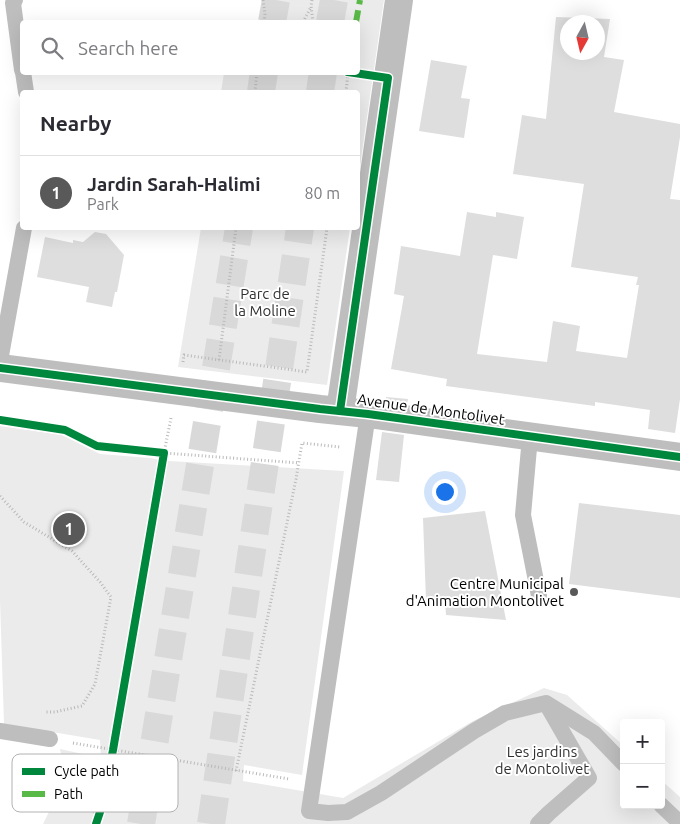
<!DOCTYPE html>
<html lang="en">
<head>
<meta charset="utf-8">
<style>
  body { margin:0; font-family:Ubuntu,sans-serif; background:#f7f7f7; color:#2b2b33 }
  .controls { position:absolute; right:15px; bottom:15px; display:grid; overflow:hidden; border-radius:5px; box-shadow:0 5px 20px #0002 }
  .controls button { width:45px; height:45px; display:grid; place-items:center; padding:0; border:0; border-bottom:1px solid #e1e1e2; background:#fff; color:#2b2b33; font:25px sans-serif }
  .compass { position:absolute; left:560px; top:15px; width:45px; height:45px; border-radius:50%; background:#fff; box-shadow:0 5px 20px #0002; rotate:188deg }
  .you { position:absolute; left:444px; top:491px; width:18px; height:18px; margin:-12px; border:4px solid #fff; border-radius:50%; background:#1a73e8; box-shadow:0 0 0 8px #1a73e833 }
  .badge { display:grid; place-items:center; width:32px; height:32px; border-radius:50%; background:#595959; color:#fff; font-size:16px; font-weight:700 }
  .pin { position:absolute; translate:-50% -50%; border:2px solid #fff; box-shadow:0 1px 5px #0006 }
  .list { margin:0; padding:0; list-style:none }
  h2 { display:flex; justify-content:space-between; align-items:center; height:65px; margin:0; padding:0 20px; font-size:21px }
  h2 small { font-size:16px; font-weight:400; color:#7c7c81 }
  .list li { display:grid; grid-template-columns:32px 1fr auto; gap:15px; align-items:center; box-sizing:border-box; height:75px; padding:0 20px; border-top:1px solid #e1e1e2 }
  .list b { display:block; font-size:19px; white-space:nowrap }
  .list p { margin:0; font-size:16px; white-space:nowrap; color:#7c7c81 }
  .list em { font-size:16px; font-style:normal; color:#7c7c81 }
  .icon { flex:none; width:28px; height:28px; fill:none; stroke:currentColor; stroke-width:2; stroke-linecap:round; stroke-linejoin:round }
  .map { position:relative; flex:none; width:680px; height:824px; overflow:hidden }
  .search { position:absolute; background:#fff; box-shadow:0 5px 20px #0002; left:20px; top:20px; width:340px; height:55px; display:flex; align-items:center; gap:12px; box-sizing:border-box; padding:0 18px; border-radius:5px; color:#7c7c81; font-size:19px }
  .panel { position:absolute; background:#fff; box-shadow:0 5px 20px #0002; left:20px; top:90px; width:340px; height:140px; border-radius:5px }
  .map>svg:first-child { display:block }
  .green { fill:#ebebeb }
  .building { fill:#dedede; fill-rule:evenodd }
  .lines { fill:none; stroke-linecap:round; stroke-linejoin:round }
  .motorway-tunnel { stroke:#d9d9d9; stroke-width:28; stroke-dasharray:28 14; stroke-linecap:butt }
  .path { stroke:#b9b9b9; stroke-width:3; stroke-dasharray:1 2.5; stroke-linecap:butt }
  .service { stroke:#bebebe; stroke-width:16 }
  .minor { stroke:#bebebe; stroke-width:28 }
  .quiet { stroke:#58b947; stroke-width:6; stroke-dasharray:12 6; stroke-linecap:butt }
  .cycleway-casing { stroke:#fff; stroke-width:11 }
  .cycleway { stroke:#00873e; stroke-width:8 }
  .poi-dot { fill:#595959; stroke:#fff; stroke-width:2 }
  .labels { text-anchor:middle; dominant-baseline:central; stroke-width:4; stroke-linejoin:round; paint-order:stroke }
  .park-label { font-size:15px; fill:#313131; stroke:#fff }
  .street-label { font-size:15px; fill:#000; stroke:#fff }
  .poi-label { font-size:15px; fill:#000; stroke:#fff; text-anchor:end }
  .key { fill:#fff; stroke:#b2b2b2; stroke-width:1 }
  .key-label { font-size:14px; fill:#000 }
</style>
</head>
<body>
<div class="map">
<svg width="680" height="824" viewBox="0 0 680 824">
  <rect width="100%" height="100%" fill="#fff"/>
  <g class="green">
    <polygon points="273,0 384,0 358,179 358,92 221,92 224,73 358,72 358,22 270,22"/>
    <polygon points="201,228 350,228 327,385 178,367"/>
    <polygon points="0,426 62,435 100,454 150,458 169,461 344,471 302,775 244,765 243,781 343,798 473,721 544,688 567,695 624,746 624,805 661,805 661,780 680,797 680,824 43,824 66,777 60,749 101,758 100,740 4,724 0,600"/>
  </g>
  <g class="building">
    <path d="M556 17 610 19 604 57 624 60 614 112 680 124V137L670 199 680 200V399L675 433 648 429 650 410 595 402V406L446 386 447 379 391 369 404 296 394 294 401 246 460 256 467 212 496 217V212L524 217 517 259 493 255 477 354 547 362 553 321 580 326 576 351 627 358 639 285H636L638 277 571 267 584 184 513 174 522 115 546 119ZM568 22H598V52H568Z"/>
    <polygon points="431,60 467,66 461,98 470,99 464,138 419,131"/>
    <polygon points="95,232 106,234 124,255 117,292 115,292 112,307 86,302 89,287 37,277 45,237 73,243 73,240 83,242"/>
    <polygon points="386,397 408,399 407,404 386,401"/>
    <polygon points="382,432 404,435 399,482 376,480"/>
    <polygon points="579,503 680,515 680,598 569,584"/>
    <polygon points="485,511 506,620 446,615 445,602 426,601 423,518"/>
  </g>
  <g class="lines">
    <g class="motorway-tunnel">
      <polyline points="272,22 276,0"/>
      <polyline points="330,22 334,0"/>
      <polyline points="261,92 264,72"/>
      <polyline points="320,92 323,72"/>
      <polyline points="141,824 239,228"/>
      <polyline points="211,824 300,228"/>
    </g>
    <g class="path">
      <polyline points="263,0 265,14 264,22"/>
      <polyline points="312,0 311,6 313,22"/>
      <polyline points="303,22 311,7"/>
      <polyline points="255,92 257,72"/>
      <polyline points="346,92 348,73 347,72"/>
      <polyline points="219,360 236,228"/>
      <polyline points="183,362 184,355 307,372 327,228"/>
      <polyline points="171,418 164,453 299,463"/>
      <polyline points="0,420 65,430 97,446 164,453 113,750 102,806 96,824"/>
      <polyline points="0,496 24,522 72,551 100,582 111,597 95,684 82,706 55,712 46,712"/>
      <polyline points="73,743 289,779"/>
      <polyline points="236,771 296,479 302,443 340,447"/>
      <polyline points="95,824 94,804 105,784"/>
    </g>
    <g class="service">
      <polyline points="15,0 13,3 22,70"/>
      <polyline points="23,72 26,92"/>
      <polyline points="0,361 24,228"/>
      <polyline points="368,414 309,811 328,813 347,812 381,793 474,731 505,713 546,703 594,733 624,764"/>
      <polyline points="530,437 523,515 539,596"/>
      <polyline points="0,731 50,739"/>
      <polyline points="661,805 680,823"/>
      <polyline points="538,824 549,813 589,778 547,705"/>
    </g>
    <g class="minor">
      <polyline points="0,368 320,409 368,414 680,457"/>
      <polyline points="340,411 399,0"/>
    </g>
    <polyline class="quiet" points="356,22 360,0"/>
    <g class="cycleway-casing">
      <g id="cycleway">
        <polyline points="0,368 320,409 368,414 680,457"/>
        <polyline points="340,411 388,78 348,72"/>
        <polyline points="0,420 65,430 97,446 164,453 113,750 102,806 96,824"/>
      </g>
    </g>
    <use href="#cycleway" class="cycleway"/>
  </g>
  <circle class="poi-dot" cx="574" cy="592" r="5"/>
  <g class="labels">
    <g class="park-label">
      <text x="265" y="293">Parc de<tspan x="265" dy="17">la Moline</tspan></text>
      <text x="542" y="751">Les jardins<tspan x="542" dy="17">de Montolivet</tspan></text>
    </g>
    <g class="street-label">
      <text transform="translate(431 409) rotate(8)">Avenue de Montolivet</text>
    </g>
    <g class="poi-label">
      <text x="564" y="583">Centre Municipal<tspan x="564" dy="17">d'Animation Montolivet</tspan></text>
    </g>
  </g>
  <rect x="12" y="754" width="166" height="58" rx="8" class="key"/>
  <rect x="22" y="768" width="23" height="7" fill="#00873e"/>
  <rect x="22" y="791" width="23" height="6" fill="#58b947"/>
  <g class="key-label">
    <text x="54" y="776">Cycle path</text>
    <text x="54" y="799">Path</text>
  </g>
</svg>
<div class="controls">
<button>+</button>
<button>−</button>
</div>
<svg class="compass" viewBox="-18 -18 36 36"><path d="M0-13l5 13h-10z" fill="#e53935"/><path d="M0 13l5-13h-10z" fill="#7c7c81"/></svg>
<div class="you"></div>
<div class="pin badge" style="left:69px;top:529px">1</div>
<div class="search"><svg class="icon" aria-label="search" viewBox="0 0 24 24"><circle cx="10" cy="10" r="6"/><path d="M15 15l6 6"/></svg>Search here</div>
<section class="panel">
<h2>Nearby<small></small></h2>
<ul class="list">
<li><span class="badge">1</span><div><b>Jardin Sarah-Halimi</b><p>Park</p></div><em>80 m</em></li>
</ul>
</section>
</div>
</body>
</html>
